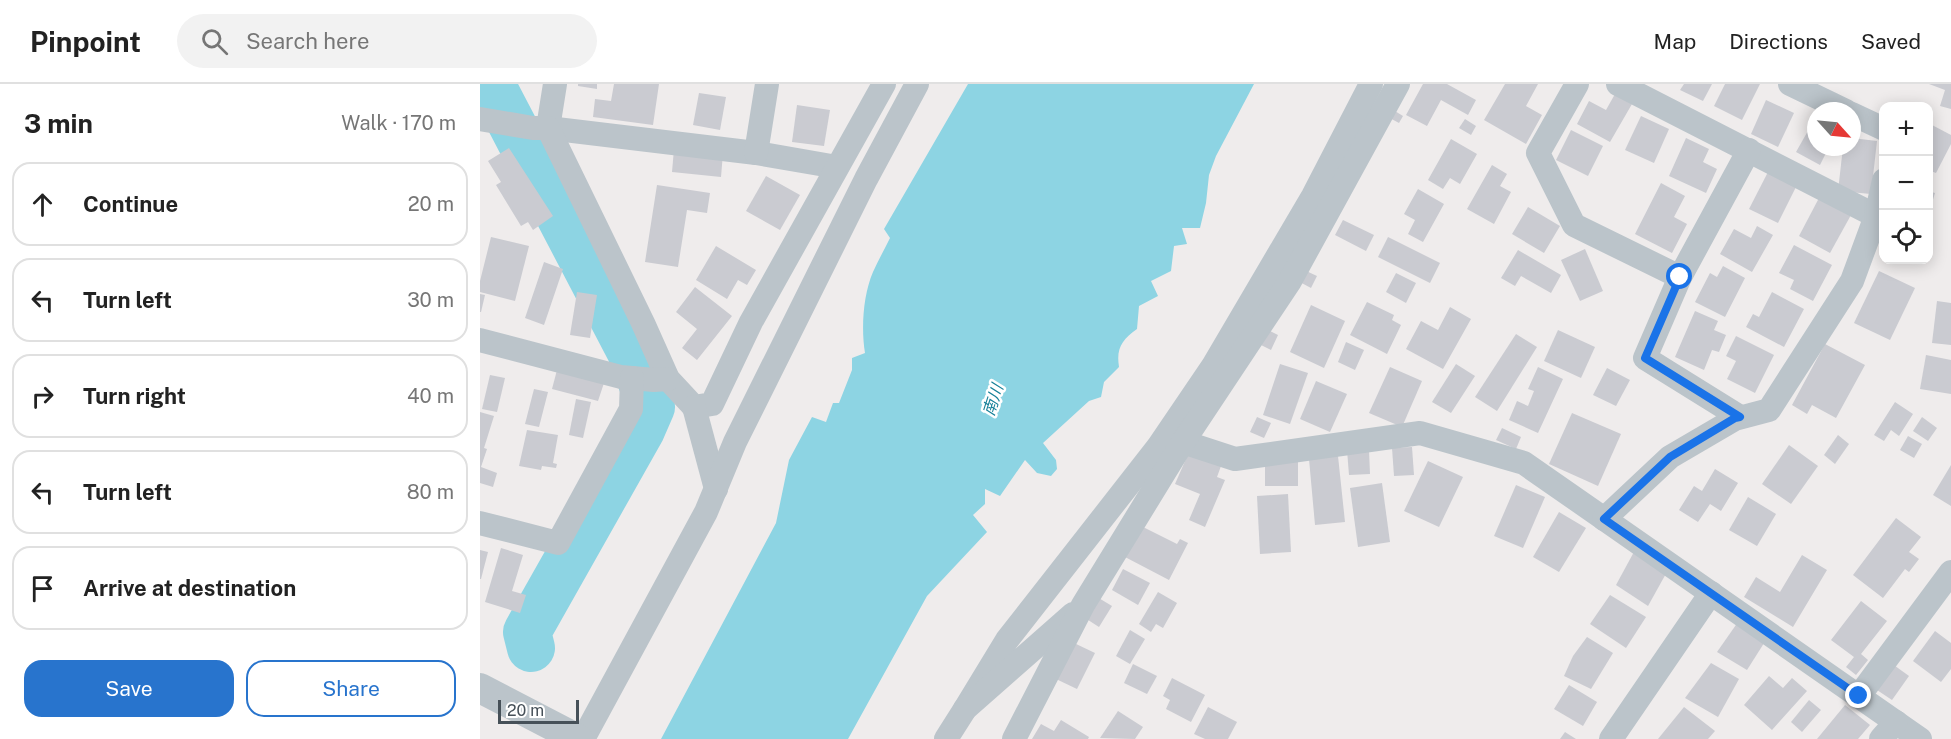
<!DOCTYPE html>
<html lang="en">
<head>
<meta charset="utf-8">
<style>
  body { margin:0; font-family:"Public Sans","Noto Sans JP",sans-serif; background:#f2f2f2; color:#222 }
  .controls { position:absolute; right:18px; top:18px; display:grid; overflow:hidden; border-radius:12px; box-shadow:0 3px 15px #0003 }
  .controls button { width:54px; height:54px; display:grid; place-items:center; padding:0; border:0; border-bottom:2px solid #e0e0e0; background:#fff; color:#222; font:30px sans-serif }
  .compass { position:absolute; left:1327px; top:18px; width:54px; height:54px; border-radius:50%; background:#fff; box-shadow:0 3px 15px #0003; rotate:117deg }
  .scale { position:absolute; left:18px; bottom:15px; width:81px; box-sizing:border-box; padding-left:6px; border:3px solid #465058; border-top:0; font-size:16px; line-height:21px; white-space:nowrap; color:#465058; -webkit-text-stroke:4px #fff; paint-order:stroke }
  .stop { position:absolute; width:18px; height:18px; margin:-14px; border:4px solid #1a73e8; border-radius:50%; background:#fff }
  .stop.end { background:#1a73e8; border-color:#fff; box-shadow:0 2px 6px #0008 }
  .list { margin:0; padding:0; list-style:none }
  h2 { display:flex; justify-content:space-between; align-items:center; height:78px; margin:0; padding:0 24px; font-size:26px }
  h2 small { font-size:20px; font-weight:400; color:#767676 }
  .list li { display:grid; grid-template-columns:39px 1fr auto; gap:18px; align-items:center; box-sizing:border-box; height:84px; margin:0 12px 12px; padding:0 12px; border:2px solid #e0e0e0; border-radius:18px }
  .list b { display:block; font-size:22px; white-space:nowrap }
  .list em { font-size:20px; font-style:normal; color:#767676 }
  .actions { display:flex; gap:12px; padding:18px 24px }
  .actions a { flex:1; padding:14px 0; border:2px solid #2874cd; border-radius:18px; text-align:center; font-size:21px; color:#2874cd }
  .actions .main { background:#2874cd; color:#fff }
  .icon { flex:none; width:33px; height:33px; fill:none; stroke:currentColor; stroke-width:2; stroke-linecap:round; stroke-linejoin:round }
  .map { position:relative; flex:none; width:1471px; height:655px; overflow:hidden }
  header { display:flex; align-items:center; gap:36px; box-sizing:border-box; height:84px; padding:0 30px; background:#fff; border-bottom:2px solid #e0e0e0 }
  header strong { font-size:28px }
  nav { display:flex; gap:33px; margin-inline-start:auto; font-size:21px }
  .search { width:420px; height:54px; background:#f2f2f2; display:flex; align-items:center; gap:15px; box-sizing:border-box; padding:0 21px; border-radius:33px; color:#767676; font-size:22px }
  main { display:flex }
  aside { flex:1; background:#fff }
  .map>svg:first-child { display:block }
  .water { fill:#8dd4e3 }
  .lines { fill:none; stroke-linecap:round; stroke-linejoin:round }
  .river { stroke:#8dd4e3; stroke-width:48 }
  .building { fill:#cacbd1 }
  .minor { stroke:#bbc4ca; stroke-width:24 }
  .tertiary { stroke:#bbc4ca; stroke-width:30 }
  .route { stroke:#1a73e8; stroke-width:8 }
  .labels { text-anchor:middle; dominant-baseline:central; stroke-width:5; stroke-linejoin:round; paint-order:stroke }
  .water-label { font-size:16px; font-style:italic; fill:#188199; stroke:#fff }
</style>
</head>
<body>
<header>
<strong>Pinpoint</strong>
<div class="search"><svg class="icon" aria-label="search" viewBox="0 0 24 24"><circle cx="10" cy="10" r="6"/><path d="M15 15l6 6"/></svg>Search here</div>
<nav><a>Map</a><a>Directions</a><a>Saved</a></nav>
</header>
<main>
<aside>
<h2>3 min<small>Walk · 170 m</small></h2>
<ul class="list">
<li><svg class="icon" aria-label="ahead" viewBox="0 0 24 24"><path d="M12 20V5M6 11l6-6 6 6"/></svg><div><b>Continue</b></div><em>20 m</em></li>
<li><svg class="icon" aria-label="left" viewBox="0 0 24 24"><path d="M17 20v-9H6M10 6l-5 5 5 5"/></svg><div><b>Turn left</b></div><em>30 m</em></li>
<li><svg class="icon" aria-label="right" viewBox="0 0 24 24"><path d="M7 20v-9h11M14 6l5 5-5 5"/></svg><div><b>Turn right</b></div><em>40 m</em></li>
<li><svg class="icon" aria-label="left" viewBox="0 0 24 24"><path d="M17 20v-9H6M10 6l-5 5 5 5"/></svg><div><b>Turn left</b></div><em>80 m</em></li>
<li><svg class="icon" aria-label="arrive" viewBox="0 0 24 24"><path d="M6 21V4h12l-3 4 3 4H6"/></svg><div><b>Arrive at destination</b></div></li>
</ul>
<div class="actions"><a class="main">Save</a><a>Share</a></div>
</aside>
<div class="map">
<svg width="1471" height="655" viewBox="0 0 1471 655">
  <rect width="100%" height="100%" fill="#efecec"/>
  <path class="water" d="M488 0H774L736 72 729 91 726 119 720 144H702L707 160 694 162 691 187 671 197 678 212 659 222 657 245C642 256 636 264 639 283L624 298 621 313 609 317 563 359 576 376 577 385 571 392 557 389 545 376 520 412 505 405V420L493 431 507 448 447 512 368 655H181L296 439 309 376 332 333 346 338 353 319H359L372 286V274L385 269C381 245 383 211 393 188 398 177 404 166 410 154L404 145Z"/>
  <g class="lines">
    <polyline class="river" points="11,0 151,268 171,323 161,346 47,548 51,564"/>
  </g>
  <g class="building">
    <polygon points="98,0 117,0 117,5 98,2"/>
    <polygon points="134,0 179,0 173,41 113,33 115,15 131,17"/>
    <polygon points="943,0 967,0 996,16 988,31 961,16 947,42 926,31"/>
    <polygon points="1025,0 1058,0 1046,22 1062,31 1046,60 1004,36"/>
    <polygon points="1204,0 1232,0 1223,17 1200,6"/>
    <polygon points="1245,0 1280,0 1262,36 1234,22"/>
    <polygon points="1449,0 1471,0 1471,25 1460,22 1465,6"/>
    <polygon points="219,9 246,13 240,46 213,41"/>
    <polygon points="1135,10 1152,20 1130,58 1097,40 1109,17 1126,26"/>
    <polygon points="1286,16 1314,29 1298,63 1271,50"/>
    <polygon points="317,21 350,26 344,62 312,58"/>
    <polygon points="910,24 923,32 919,39 906,32"/>
    <polygon points="1161,32 1189,45 1174,79 1145,66"/>
    <polygon points="985,35 996,42 991,51 979,44"/>
    <polygon points="1333,38 1336,39 1336,63 1349,63 1340,81 1316,68"/>
    <polygon points="1452,41 1471,51 1471,60 1456,89 1448,86 1448,48"/>
    <polygon points="1091,46 1123,62 1108,92 1076,76"/>
    <polygon points="1206,54 1229,65 1223,78 1237,85 1226,109 1189,92"/>
    <polygon points="1372,54 1397,57 1391,110 1358,107 1363,63 1372,63"/>
    <polygon points="971,55 997,70 980,100 970,94 963,105 948,96"/>
    <polygon points="29,64 73,132 53,146 48,138 41,142 16,101 21,98 8,77"/>
    <polygon points="194,65 243,69 241,93 192,88"/>
    <polygon points="1012,81 1027,90 1020,102 1031,108 1014,140 987,125"/>
    <polygon points="1289,86 1317,101 1298,139 1269,125"/>
    <polygon points="286,92 320,111 300,146 266,127"/>
    <polygon points="1181,99 1205,112 1194,133 1207,140 1192,169 1155,150"/>
    <polygon points="177,101 230,109 227,129 207,126 198,183 165,178"/>
    <polygon points="938,105 964,120 943,158 928,150 935,136 924,130"/>
    <polygon points="1448,107 1455,109 1449,129 1448,129"/>
    <polygon points="1339,114 1371,131 1350,169 1319,152"/>
    <polygon points="1048,123 1080,142 1064,169 1032,150"/>
    <polygon points="863,136 894,151 886,167 855,151"/>
    <polygon points="1277,142 1293,151 1272,188 1240,170 1254,145 1271,154"/>
    <polygon points="11,153 49,162 35,217 0,208 0,197"/>
    <polygon points="908,153 960,179 950,199 898,173"/>
    <polygon points="1314,161 1352,181 1333,217 1310,205 1314,196 1299,189"/>
    <polygon points="236,162 276,186 267,201 258,196 247,215 216,196"/>
    <polygon points="1105,165 1123,207 1100,217 1081,176"/>
    <polygon points="1038,166 1081,191 1071,209 1041,192 1035,202 1021,194"/>
    <polygon points="64,178 83,185 64,241 45,234"/>
    <polygon points="1243,182 1265,194 1245,233 1215,218 1230,189 1237,193"/>
    <polygon points="822,185 837,192 831,204 816,196"/>
    <polygon points="1399,187 1435,204 1410,256 1374,239"/>
    <polygon points="916,189 936,199 926,219 906,208"/>
    <polygon points="215,203 252,232 217,276 202,264 217,245 196,228"/>
    <polygon points="97,208 117,211 110,254 90,251"/>
    <polygon points="1292,208 1324,225 1304,263 1266,243 1273,230 1279,233"/>
    <polygon points="0,210 5,211 1,228 0,228"/>
    <polygon points="1457,217 1471,219 1471,261 1452,259"/>
    <polygon points="887,218 914,231 912,236 921,241 907,270 870,251"/>
    <polygon points="831,221 865,237 844,284 810,268"/>
    <polygon points="970,223 991,235 963,285 926,265 941,237 958,246"/>
    <polygon points="1215,227 1238,237 1234,246 1246,251 1239,268 1232,266 1224,286 1195,273"/>
    <polygon points="782,243 798,251 791,266 775,258"/>
    <polygon points="1078,246 1115,263 1101,294 1064,277"/>
    <polygon points="1036,250 1057,263 1017,327 995,313"/>
    <polygon points="1256,252 1294,271 1275,309 1247,295 1256,277 1246,272"/>
    <polygon points="866,258 884,266 875,286 858,278"/>
    <polygon points="1345,260 1385,281 1356,334 1332,321 1327,330 1312,321"/>
    <polygon points="1446,271 1471,276 1471,310 1440,305"/>
    <polygon points="800,280 828,289 810,340 783,331"/>
    <polygon points="976,280 995,292 971,329 952,318"/>
    <polygon points="910,283 942,297 922,343 889,329"/>
    <polygon points="1058,283 1083,295 1058,349 1029,336 1037,317 1048,322 1054,307 1048,305"/>
    <polygon points="1127,284 1150,296 1136,322 1113,311"/>
    <polygon points="77,286 124,299 118,317 72,305"/>
    <polygon points="10,291 25,294 17,328 2,325"/>
    <polygon points="836,297 867,310 850,348 820,335"/>
    <polygon points="54,305 68,308 59,343 45,340"/>
    <polygon points="96,315 111,318 103,354 89,351"/>
    <polygon points="1415,318 1433,330 1419,352 1411,346 1404,357 1394,351"/>
    <polygon points="0,328 14,332 4,364 7,365 1,383 17,389 13,403 0,399"/>
    <polygon points="1092,329 1141,350 1118,402 1069,380"/>
    <polygon points="777,333 791,339 784,354 770,348"/>
    <polygon points="1442,333 1457,344 1448,357 1433,347"/>
    <polygon points="1022,344 1041,353 1036,365 1016,356"/>
    <polygon points="47,346 78,351 73,379 77,380 76,384 62,382 61,386 39,382"/>
    <polygon points="1358,351 1369,360 1355,380 1344,371"/>
    <polygon points="1428,352 1442,360 1434,374 1420,366"/>
    <polygon points="1309,361 1338,382 1311,420 1282,400"/>
    <polygon points="932,363 934,391 914,392 912,364"/>
    <polygon points="867,366 889,366 890,390 869,391"/>
    <polygon points="709,368 741,382 737,393 745,396 725,443 709,436 720,410 695,400"/>
    <polygon points="858,372 865,438 835,441 829,375"/>
    <rect x="785" y="377" width="33" height="25"/>
    <polygon points="948,377 983,393 959,443 924,427"/>
    <polygon points="1471,381 1471,422 1453,411"/>
    <polygon points="1235,385 1258,399 1241,427 1230,420 1218,438 1199,426 1214,402 1222,407"/>
    <polygon points="902,399 910,458 878,463 870,404"/>
    <polygon points="1036,401 1065,413 1043,464 1014,452"/>
    <polygon points="808,410 811,468 780,470 777,412"/>
    <polygon points="1268,413 1296,430 1277,462 1249,446"/>
    <polygon points="1079,428 1106,444 1079,488 1053,473"/>
    <polygon points="1416,434 1441,453 1429,468 1439,475 1429,488 1425,485 1403,514 1373,491"/>
    <polygon points="661,442 697,460 700,455 708,459 689,496 645,473"/>
    <polygon points="21,464 43,471 32,507 46,511 40,529 5,518"/>
    <polygon points="0,466 8,468 1,495 0,495"/>
    <polygon points="1155,466 1188,486 1168,522 1136,501"/>
    <polygon points="1322,471 1347,486 1313,543 1264,513 1276,493 1300,508"/>
    <polygon points="643,485 670,499 658,521 632,506"/>
    <polygon points="678,508 697,519 683,544 676,540 671,548 659,540"/>
    <polygon points="1130,511 1166,533 1146,564 1110,540"/>
    <polygon points="617,513 632,522 619,543 605,534"/>
    <polygon points="1381,517 1407,537 1381,570 1388,576 1376,591 1366,583 1374,573 1351,556"/>
    <polygon points="1258,538 1286,556 1267,586 1237,568"/>
    <polygon points="650,546 665,555 650,580 636,572"/>
    <polygon points="1455,547 1471,559 1471,585 1461,598 1433,577"/>
    <polygon points="1107,553 1133,569 1111,605 1084,592 1093,572"/>
    <polygon points="594,559 615,569 597,605 576,595"/>
    <polygon points="1231,579 1259,595 1238,633 1205,614"/>
    <polygon points="1411,579 1429,592 1412,616 1394,604"/>
    <polygon points="653,580 677,592 667,610 644,599"/>
    <polygon points="1289,592 1303,604 1312,594 1327,607 1292,646 1264,621"/>
    <polygon points="692,594 725,611 711,638 686,625 690,616 683,612"/>
    <polygon points="1089,601 1117,618 1103,642 1074,625"/>
    <polygon points="1329,616 1341,626 1322,648 1311,638"/>
    <polygon points="1365,621 1390,641 1378,655 1337,655"/>
    <polygon points="728,623 757,638 748,655 725,655 714,650"/>
    <polygon points="1204,623 1235,647 1228,655 1178,655"/>
    <polygon points="638,627 663,643 655,655 620,654"/>
    <polygon points="581,636 609,653 608,655 552,655 561,640 574,647"/>
    <polygon points="1085,648 1096,655 1080,655"/>
  </g>
  <g class="lines">
    <g class="minor">
      <polyline points="75,0 68,44 276,69 357,83"/>
      <polyline points="1097,0 1058,69 1094,141 1200,193"/>
      <polyline points="1138,0 1396,132"/>
      <polyline points="1310,0 1366,27"/>
      <polyline points="1372,30 1404,45"/>
      <polyline points="0,35 53,44 68,44 163,239 188,295 214,323 232,320 271,238 404,0"/>
      <polyline points="276,69 287,0"/>
      <polyline points="0,256 141,293 174,296 188,295"/>
      <polyline points="214,323 236,405"/>
      <polyline points="1260,333 1165,274 1200,193 1269,66"/>
      <polyline points="703,358 755,375 940,349 1044,379 1440,655"/>
      <polyline points="1124,435 1190,373 1255,335 1289,326 1372,197 1396,132 1404,96"/>
      <polyline points="0,439 78,459 151,325 152,294"/>
      <polyline points="1379,612 1471,488"/>
      <polyline points="485,625 527,556 678,363 733,282 833,112 891,0"/>
      <polyline points="103,655 226,428 255,358 386,95 437,0"/>
      <polyline points="466,655 485,625 593,530"/>
      <polyline points="534,655 603,521 703,358 810,197 918,0"/>
      <polyline points="1131,655 1231,509"/>
      <polyline points="1401,655 1416,638"/>
    </g>
    <polyline class="tertiary" points="0,604 98,655"/>
  </g>
  <g class="lines">
    <polyline class="route" points="1200,193 1165,274 1260,333 1255,334 1190,373 1124,435 1379,612"/>
  </g>
  <g class="labels">
    <g class="water-label">
      <text transform="translate(513 316) rotate(-72)">南川</text>
    </g>
  </g>
</svg>
<div class="controls">
<button>+</button>
<button>−</button>
<button><svg class="icon" aria-label="locate" viewBox="0 0 24 24"><circle cx="12" cy="12" r="6"/><path d="M12 2v4M12 18v4M2 12h4M18 12h4"/></svg></button>
</div>
<svg class="compass" viewBox="-18 -18 36 36"><path d="M0-13l5 13h-10z" fill="#e53935"/><path d="M0 13l5-13h-10z" fill="#767676"/></svg>
<div class="scale">20 m</div>
<div class="stop" style="left:1200px;top:193px"></div>
<div class="stop end" style="left:1379px;top:612px"></div>
</div>
</main>
</body>
</html>
